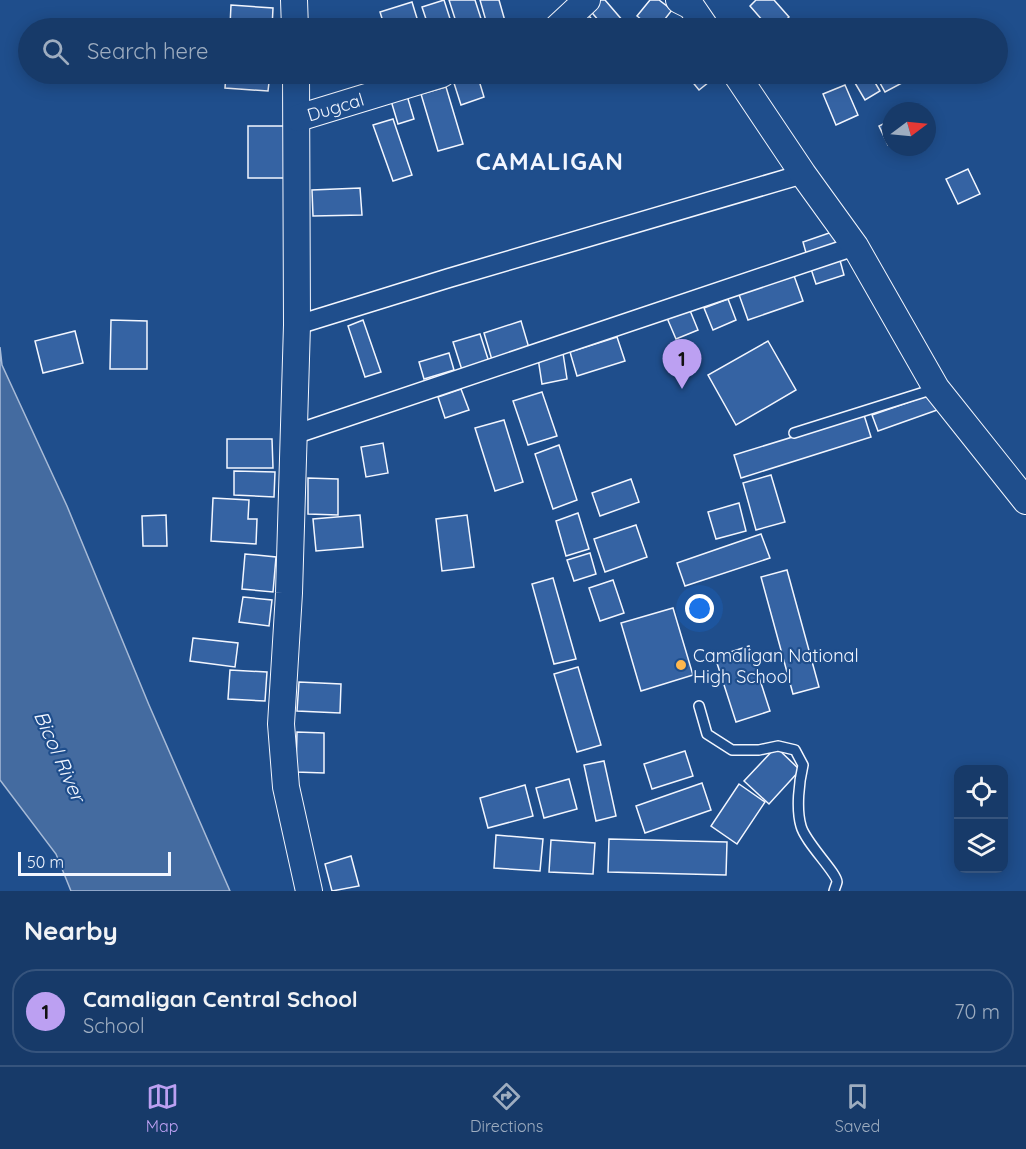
<!DOCTYPE html>
<html lang="en">
<head>
<meta charset="utf-8">
<style>
  body { margin:0; font-family:Quicksand,sans-serif; background:#244571; color:#f1f3f6 }
  .controls { position:absolute; right:18px; bottom:18px; display:grid; overflow:hidden; border-radius:12px; box-shadow:0 3px 15px #0003 }
  .controls button { width:54px; height:54px; display:grid; place-items:center; padding:0; border:0; border-bottom:2px solid #36547d; background:#173a69; color:#f1f3f6; font:30px sans-serif }
  .compass { position:absolute; left:882px; top:102px; width:54px; height:54px; border-radius:50%; background:#173a69; box-shadow:0 3px 15px #0003; rotate:74deg }
  .scale { position:absolute; left:18px; bottom:15px; width:153px; box-sizing:border-box; padding-left:6px; border:3px solid #f2f6ff; border-top:0; font-size:16px; line-height:21px; white-space:nowrap; color:#f2f6ff; -webkit-text-stroke:4px #1f4e8c; paint-order:stroke }
  .you { position:absolute; left:700px; top:609px; width:21px; height:21px; margin:-15px; border:4px solid #fff; border-radius:50%; background:#1a73e8; box-shadow:0 0 0 9px #1a73e833 }
  .badge { display:grid; place-items:center; width:39px; height:39px; border-radius:50%; background:#bca0f2; color:#111; font-size:20px; font-weight:700 }
  .pin { position:absolute; translate:-50% -50px; filter:drop-shadow(0 2px 3px #0008) }
  .pin::after { content:''; position:absolute; top:32px; width:21px; height:18px; background:inherit; clip-path:polygon(0 0,100% 0,50% 100%) }
  .list { margin:0; padding:0; list-style:none }
  h2 { display:flex; justify-content:space-between; align-items:center; height:78px; margin:0; padding:0 24px; font-size:26px }
  h2 small { font-size:20px; font-weight:400; color:#9eadc0 }
  .list li { display:grid; grid-template-columns:39px 1fr auto; gap:18px; align-items:center; box-sizing:border-box; height:84px; margin:0 12px 12px; padding:0 12px; border:2px solid #36547d; border-radius:24px }
  .list b { display:block; font-size:22px; white-space:nowrap }
  .list p { margin:0; font-size:20px; white-space:nowrap; color:#9eadc0 }
  .list em { font-size:20px; font-style:normal; color:#9eadc0 }
  .icon { flex:none; width:33px; height:33px; fill:none; stroke:currentColor; stroke-width:2; stroke-linecap:round; stroke-linejoin:round }
  .map { position:relative; flex:none; width:1026px; height:891px; overflow:hidden }
  .search { position:absolute; background:#173a69; box-shadow:0 3px 15px #0003; left:18px; right:18px; top:18px; height:66px; display:flex; align-items:center; gap:15px; box-sizing:border-box; padding:0 21px; border-radius:33px; color:#9eadc0; font-size:22px }
  .sheet { height:174px; background:#173a69 }
  nav { display:flex; justify-content:space-around; align-items:center; box-sizing:border-box; height:84px; border-top:2px solid #36547d; background:#173a69; font-size:16px; color:#9eadc0 }
  nav a { display:grid; justify-items:center; gap:3px }
  nav .on { color:#bca0f2 }
  .map>svg:first-child { display:block }
  .water { fill:#446ba0; stroke:#a8bbd7; stroke-width:1.5 }
  .building { fill:#3563a3; stroke:#f2f6ff; stroke-width:1.5 }
  .lines { fill:none; stroke-linecap:round; stroke-linejoin:round }
  .lane-casing { stroke:#f2f6ff; stroke-width:12 }
  .street-casing { stroke:#f2f6ff; stroke-width:21 }
  .secondary-casing { stroke:#f2f6ff; stroke-width:28 }
  .lane { stroke:#1f4e8c; stroke-width:9 }
  .street { stroke:#1f4e8c; stroke-width:18 }
  .secondary { stroke:#1f4e8c; stroke-width:26 }
  .poi-dot { fill:#ffb74d; stroke:#1f4e8c; stroke-width:2 }
  .labels { text-anchor:middle; dominant-baseline:central; stroke-width:4.5; stroke-linejoin:round; paint-order:stroke }
  .street-label { font-size:18px; fill:#f2f6ff; stroke:#1f4e8c }
  .poi-label { font-size:18px; fill:#f2f6ff; stroke:#1f4e8c; text-anchor:start }
  .water-label { font-size:20px; font-style:italic; fill:#f2f6ff; stroke:#1f4e8c }
  .district-label { font-size:24px; font-weight:bold; letter-spacing:1.5px; fill:#f2f6ff; stroke:#1f4e8c }
</style>
</head>
<body>
<div class="map">
<svg width="1026" height="891" viewBox="0 0 1026 891">
  <rect width="100%" height="100%" fill="#1f4e8c"/>
  <polygon class="water" points="0,347 2,365 67,506 149,705 230,891 71,891 56,854 0,780"/>
  <g class="building">
    <polygon points="444,0 453,28 429,28 422,7"/>
    <polygon points="449,0 475,0 484,28 458,28"/>
    <polygon points="480,0 499,0 507,28 488,28"/>
    <polygon points="597,0 605,0 623,21 614,28 605,28 588,8"/>
    <polygon points="650,0 659,0 672,10 658,28 652,28 637,16"/>
    <polygon points="756,0 774,0 789,17 777,28 769,28 750,6"/>
    <polygon points="412,2 420,28 385,28 380,12"/>
    <polygon points="231,5 273,8 272,28 230,26"/>
    <polygon points="585,11 599,28 573,28"/>
    <polygon points="226,74 270,74 268,91 225,88"/>
    <polygon points="471,74 477,74 484,97 461,105 453,80"/>
    <polygon points="686,74 719,74 699,90"/>
    <polygon points="870,74 880,91 865,100 855,83"/>
    <polygon points="875,74 897,74 902,83 885,92"/>
    <polygon points="845,85 858,115 836,125 823,94"/>
    <polygon points="446,87 463,144 438,151 421,94"/>
    <polygon points="405,89 414,119 398,124 389,94"/>
    <polygon points="393,119 412,175 393,181 373,125"/>
    <polygon points="891,120 891,144 888,145 879,126"/>
    <rect x="248" y="126" width="36" height="52"/>
    <polygon points="968,169 980,194 958,204 946,179"/>
    <polygon points="360,188 362,215 313,216 312,190"/>
    <polygon points="835,231 840,249 808,260 803,242"/>
    <polygon points="838,253 844,275 816,284 809,263"/>
    <polygon points="792,270 803,301 748,320 737,289"/>
    <polygon points="728,299 736,320 713,330 704,308"/>
    <polygon points="689,308 698,330 676,339 667,318"/>
    <polygon points="111,320 147,321 147,369 110,369"/>
    <polygon points="363,320 381,372 365,377 348,326"/>
    <polygon points="521,321 529,348 492,360 484,333"/>
    <polygon points="75,331 83,363 43,373 35,341"/>
    <polygon points="480,334 489,362 462,370 453,342"/>
    <polygon points="617,337 625,361 577,376 570,352"/>
    <polygon points="768,341 796,390 736,425 708,375"/>
    <polygon points="449,353 454,370 424,379 419,362"/>
    <polygon points="563,353 567,379 542,384 538,358"/>
    <polygon points="461,389 469,410 445,418 438,397"/>
    <polygon points="542,392 557,436 528,445 513,401"/>
    <polygon points="935,393 940,409 878,431 872,415"/>
    <polygon points="864,415 871,437 741,478 734,455"/>
    <polygon points="504,420 523,482 495,491 475,428"/>
    <polygon points="227,439 272,439 273,468 227,468"/>
    <polygon points="383,443 388,473 366,477 361,447"/>
    <polygon points="559,445 577,500 553,509 535,454"/>
    <polygon points="234,471 275,472 274,497 234,495"/>
    <polygon points="771,475 785,522 756,530 743,483"/>
    <polygon points="308,478 338,479 338,515 308,514"/>
    <polygon points="631,479 639,502 600,516 592,493"/>
    <polygon points="213,498 249,500 248,519 257,519 256,544 211,541"/>
    <polygon points="739,503 746,531 716,539 708,512"/>
    <polygon points="578,513 589,549 566,556 556,521"/>
    <polygon points="166,515 167,546 143,546 142,516"/>
    <polygon points="360,515 363,547 316,551 313,519"/>
    <polygon points="467,515 474,567 442,571 436,519"/>
    <polygon points="636,525 647,557 605,572 594,539"/>
    <polygon points="761,534 770,558 685,586 677,563"/>
    <polygon points="590,553 596,574 574,581 567,560"/>
    <polygon points="245,554 276,557 273,592 242,589"/>
    <polygon points="787,570 819,687 793,694 761,577"/>
    <polygon points="553,578 576,659 554,664 532,584"/>
    <polygon points="613,580 624,613 600,621 589,588"/>
    <polygon points="243,597 272,600 269,626 239,622"/>
    <polygon points="673,608 693,675 641,691 621,623"/>
    <polygon points="193,638 238,643 235,667 190,661"/>
    <polygon points="749,646 770,711 736,722 715,657"/>
    <polygon points="578,667 601,745 577,752 554,674"/>
    <polygon points="230,670 267,672 265,701 228,699"/>
    <polygon points="299,682 341,684 340,713 297,711"/>
    <polygon points="297,732 324,733 324,773 296,772"/>
    <polygon points="776,747 800,770 769,804 744,781"/>
    <polygon points="685,751 693,776 652,789 644,764"/>
    <polygon points="604,761 616,816 596,821 584,765"/>
    <polygon points="569,779 577,809 544,818 536,788"/>
    <polygon points="702,783 711,810 645,833 636,806"/>
    <polygon points="739,784 765,802 737,844 711,826"/>
    <polygon points="525,785 533,816 488,828 480,798"/>
    <polygon points="496,835 543,839 540,871 494,868"/>
    <polygon points="609,839 727,842 726,875 608,872"/>
    <polygon points="551,840 595,843 593,874 549,872"/>
    <polygon points="351,856 359,886 332,891 325,864"/>
  </g>
  <g class="lines">
    <g class="lane-casing">
      <g id="lane">
        <polyline points="794,433 934,389"/>
        <path d="M699 706 707 734 732 750H759L778 746 795 750 803 765C799 782 796 809 801 826 805 842 837 873 837 882 837 883 834 890 834 891"/>
      </g>
    </g>
    <g class="street-casing">
      <g id="street">
        <polyline points="297,325 449,278 803,174"/>
        <polyline points="293,435 855,246"/>
      </g>
    </g>
    <g class="secondary-casing">
      <g id="secondary">
        <polyline points="294,0 295,28"/>
        <polyline points="679,0 691,6 706,28"/>
        <polyline points="557,28 587,0"/>
        <polyline points="296,74 297,325 289,593 281,724 286,787 309,891"/>
        <polyline points="736,74 803,174 855,246 936,388 1026,501"/>
        <path id="s1" d="M298 118 442 74"/>
      </g>
    </g>
    <use href="#lane" class="lane"/>
    <use href="#street" class="street"/>
    <use href="#secondary" class="secondary"/>
  </g>
  <circle class="poi-dot" cx="681" cy="665" r="6"/>
  <g class="labels">
    <g class="street-label">
      <text stroke="none"><textPath href="#s1" startOffset="39">Dugcal</textPath></text>
    </g>
    <g class="poi-label">
      <text x="693" y="655">Camaligan National<tspan x="693" dy="21">High School</tspan></text>
    </g>
    <g class="water-label">
      <text transform="translate(60 756) rotate(66)">Bicol River</text>
    </g>
    <g class="district-label">
      <text x="550" y="161">CAMALIGAN</text>
    </g>
  </g>
</svg>
<div class="controls">
<button><svg class="icon" aria-label="locate" viewBox="0 0 24 24"><circle cx="12" cy="12" r="6"/><path d="M12 2v4M12 18v4M2 12h4M18 12h4"/></svg></button>
<button><svg class="icon" aria-label="layers" viewBox="0 0 24 24"><path d="M12 4l9 5-9 5-9-5zM3 14l9 5 9-5"/></svg></button>
</div>
<svg class="compass" viewBox="-18 -18 36 36"><path d="M0-13l5 13h-10z" fill="#e53935"/><path d="M0 13l5-13h-10z" fill="#9eadc0"/></svg>
<div class="scale">50 m</div>
<div class="you"></div>
<div class="pin badge" style="left:682px;top:389px">1</div>
<div class="search"><svg class="icon" aria-label="search" viewBox="0 0 24 24"><circle cx="10" cy="10" r="6"/><path d="M15 15l6 6"/></svg>Search here</div>
</div>
<section class="sheet">
<h2>Nearby<small></small></h2>
<ul class="list">
<li><span class="badge">1</span><div><b>Camaligan Central School</b><p>School</p></div><em>70 m</em></li>
</ul>
</section>
<nav>
<a class="on"><svg class="icon" aria-label="map" viewBox="0 0 24 24"><path d="M3 6l6-2 6 2 6-2v14l-6 2-6-2-6 2zM9 4v14M15 6v14"/></svg>Map</a>
<a><svg class="icon" aria-label="directions" viewBox="0 0 24 24"><path d="M12 3l9 9-9 9-9-9zM9 14v-3h6M13 9l2 2-2 2"/></svg>Directions</a>
<a><svg class="icon" aria-label="saved" viewBox="0 0 24 24"><path d="M7 4h10v16l-5-4-5 4z"/></svg>Saved</a>
</nav>
</body>
</html>
